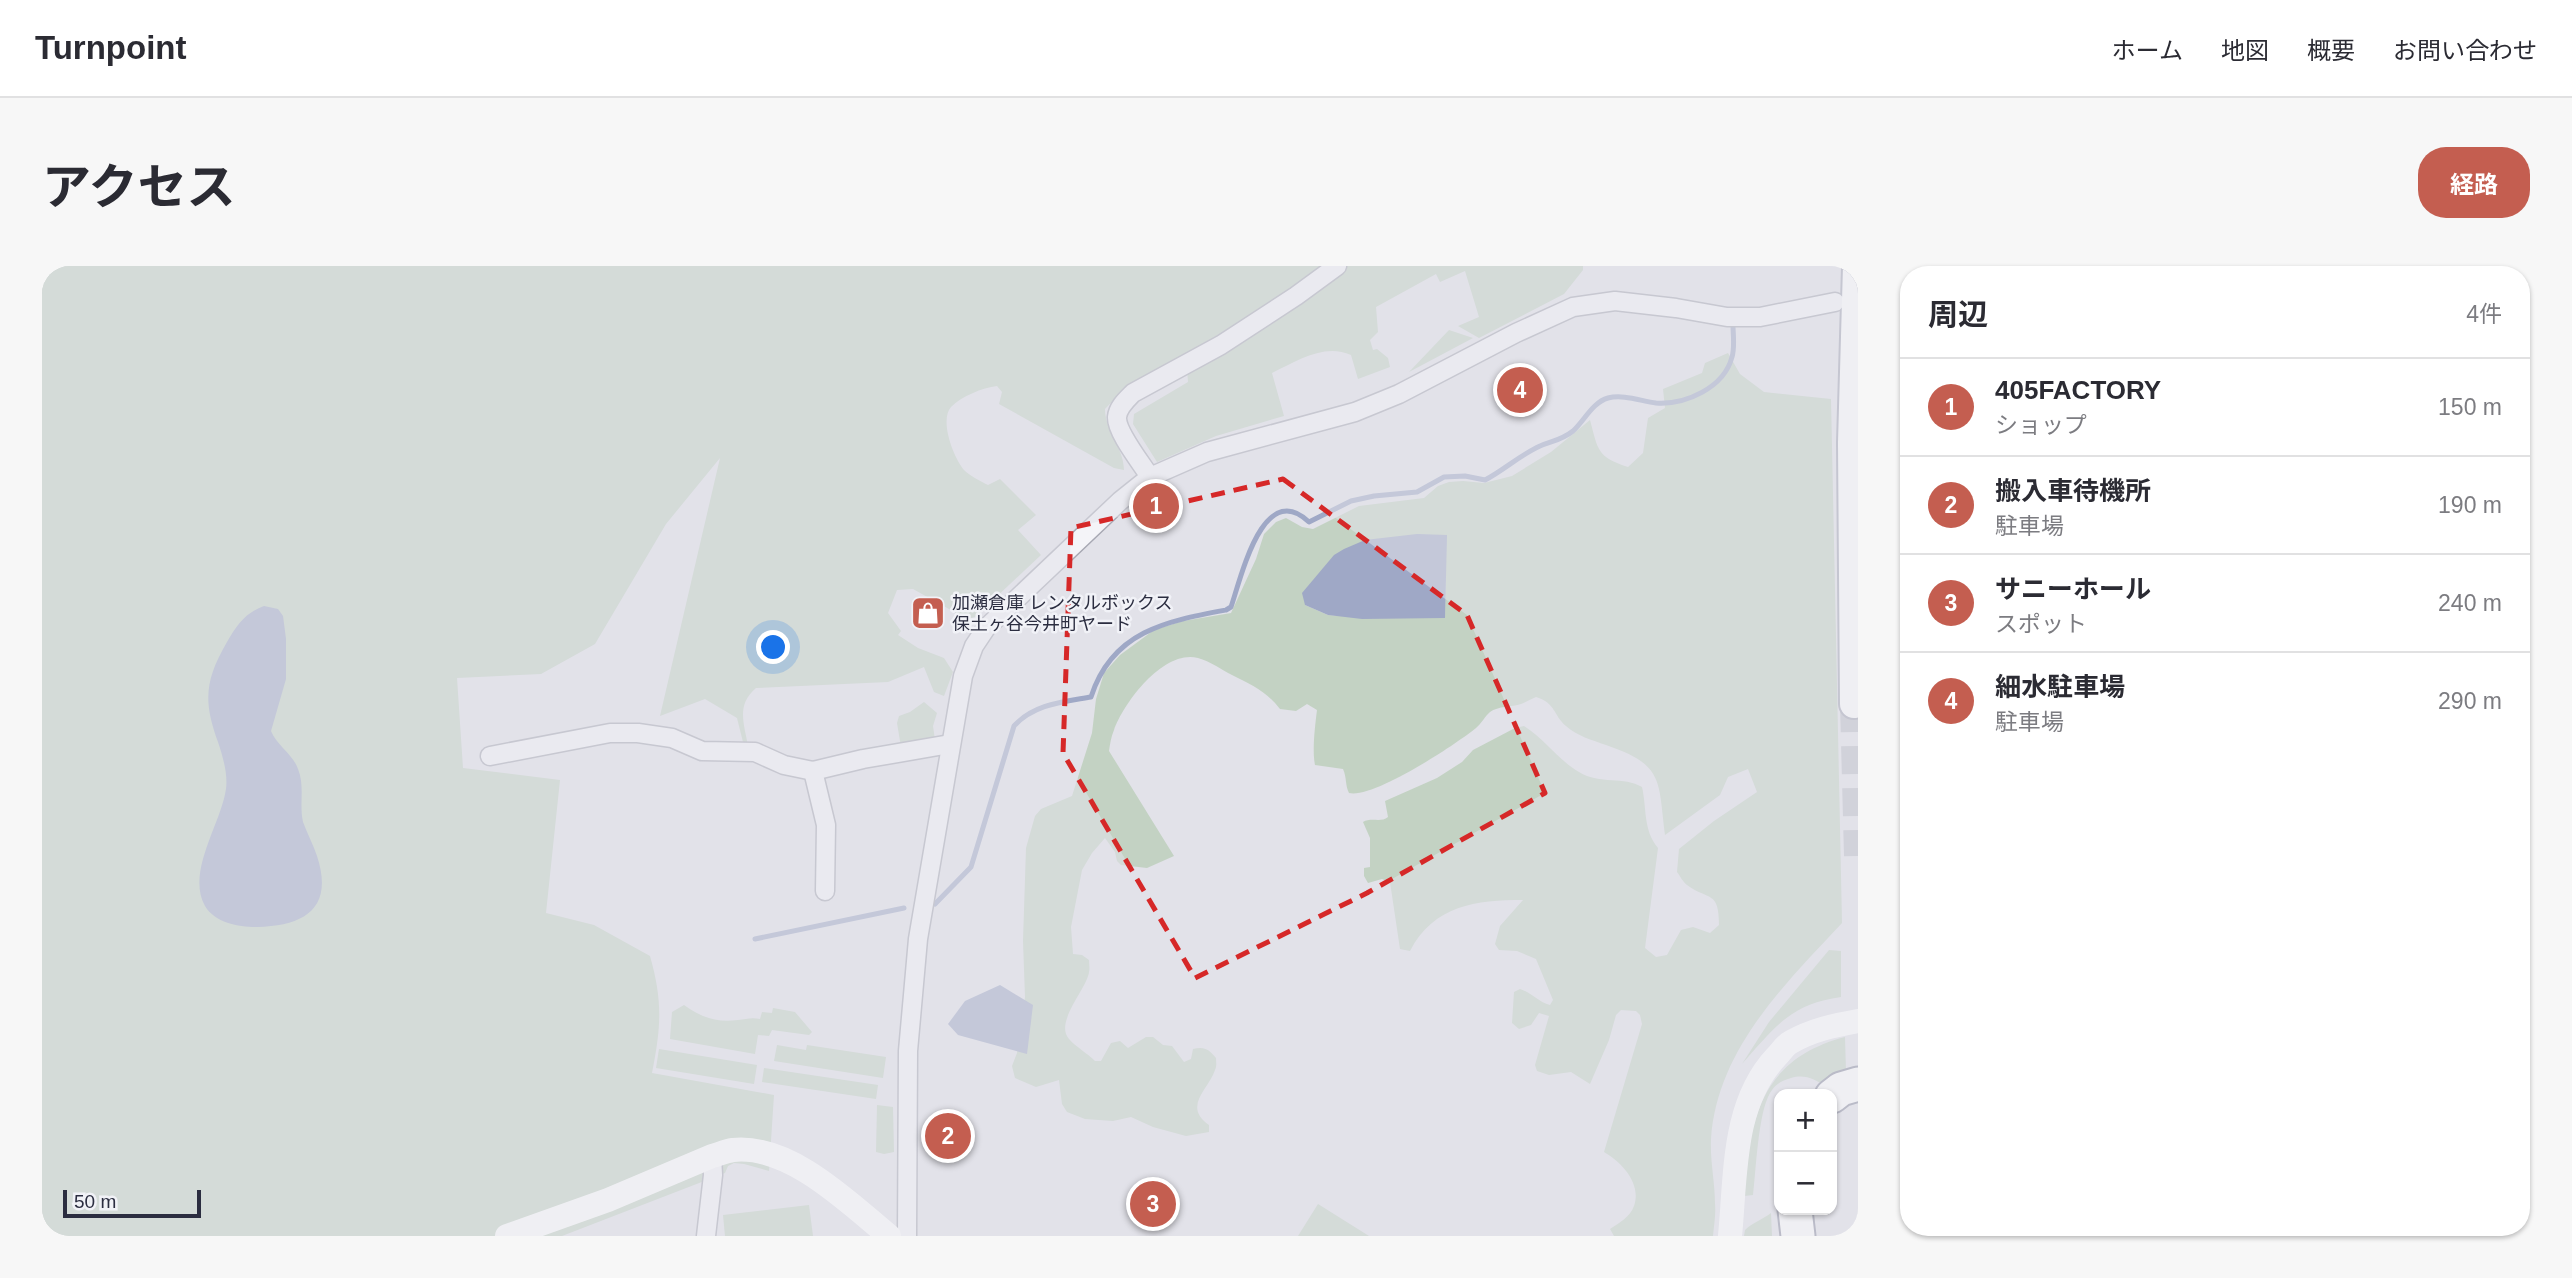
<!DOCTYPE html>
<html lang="ja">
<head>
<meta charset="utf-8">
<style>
  body { margin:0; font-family:Helvetica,"Noto Sans JP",sans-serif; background:#f7f7f7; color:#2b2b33 }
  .controls { position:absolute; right:21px; bottom:21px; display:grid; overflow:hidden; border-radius:14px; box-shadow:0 2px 5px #0004 }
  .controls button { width:63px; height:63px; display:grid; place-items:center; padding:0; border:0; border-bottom:2px solid #e1e1e2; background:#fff; color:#2b2b33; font:35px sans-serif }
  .scale { position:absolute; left:21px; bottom:18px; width:138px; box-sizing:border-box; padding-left:7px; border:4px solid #2b2d40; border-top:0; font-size:19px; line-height:24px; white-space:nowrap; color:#2b2d40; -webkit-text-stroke:5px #f1f2f7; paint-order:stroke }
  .you { position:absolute; left:732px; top:382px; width:24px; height:24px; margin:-18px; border:5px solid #fff; border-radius:50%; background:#1a73e8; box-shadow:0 0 0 10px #1a73e833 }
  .badge { display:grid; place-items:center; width:46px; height:46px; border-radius:50%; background:#c45e50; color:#fff; font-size:23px; font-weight:700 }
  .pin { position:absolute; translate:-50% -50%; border:4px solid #fff; box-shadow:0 2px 7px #0006 }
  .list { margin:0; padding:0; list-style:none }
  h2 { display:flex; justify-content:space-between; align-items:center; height:91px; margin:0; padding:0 28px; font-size:30px }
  h2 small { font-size:23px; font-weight:400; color:#7c7c81 }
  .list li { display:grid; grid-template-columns:46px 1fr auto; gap:21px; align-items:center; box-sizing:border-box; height:98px; padding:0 28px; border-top:2px solid #e1e1e2 }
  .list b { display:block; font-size:26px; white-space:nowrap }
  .list p { margin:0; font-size:23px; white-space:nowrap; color:#7c7c81 }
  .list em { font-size:23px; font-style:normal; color:#7c7c81 }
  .map { position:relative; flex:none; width:1816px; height:970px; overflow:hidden; border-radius:28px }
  header { display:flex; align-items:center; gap:42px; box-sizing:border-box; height:98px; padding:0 35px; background:#fff; border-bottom:2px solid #e1e1e2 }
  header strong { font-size:33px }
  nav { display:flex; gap:38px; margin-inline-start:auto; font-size:24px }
  .intro { display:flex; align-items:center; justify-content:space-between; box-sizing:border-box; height:168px; padding:0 42px }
  h1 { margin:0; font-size:49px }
  .button { padding:18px 32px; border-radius:28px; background:#c45e50; color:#fff; font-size:24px; font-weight:700 }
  main { display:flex; gap:42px; padding:0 42px }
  aside { flex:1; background:#fff; border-radius:28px; box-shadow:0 2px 5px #0004 }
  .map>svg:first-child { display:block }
  .green { fill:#c3d2c3; fill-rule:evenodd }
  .water { fill:#9fa8c6 }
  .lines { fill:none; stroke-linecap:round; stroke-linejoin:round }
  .stream { stroke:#9fa8c6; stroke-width:5 }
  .primary-tunnel { stroke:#bdbec7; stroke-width:28; stroke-dasharray:28 14; stroke-linecap:butt }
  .street-casing { stroke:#a7a8b3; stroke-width:21 }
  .primary-casing { stroke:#a2a4b4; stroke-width:32 }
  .highway-casing { stroke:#8a8d9f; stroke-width:37 }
  .street { stroke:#f4f4f8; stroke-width:18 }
  .secondary { stroke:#fff; stroke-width:24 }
  .primary { stroke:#fff; stroke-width:28 }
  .highway { stroke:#fff; stroke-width:33 }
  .marked { fill:none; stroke:#d62828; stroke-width:5; stroke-dasharray:14 9; stroke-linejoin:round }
  .labels { text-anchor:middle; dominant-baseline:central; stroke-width:5; stroke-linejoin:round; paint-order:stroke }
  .poi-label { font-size:18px; fill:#2b2d40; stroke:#f1f2f7; text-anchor:start }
</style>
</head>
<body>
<header>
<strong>Turnpoint</strong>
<nav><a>ホーム</a><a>地図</a><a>概要</a><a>お問い合わせ</a></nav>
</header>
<div class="intro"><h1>アクセス</h1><a class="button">経路</a></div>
<main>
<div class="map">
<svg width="1816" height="970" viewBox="0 0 1816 970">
  <rect width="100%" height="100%" fill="#e2e2e9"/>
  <g class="green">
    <path d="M0 0H1541V4L1522 28 1437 72 1416 60 1437 51 1423 5 1398 16 1394 8 1334 41 1336 66 1328 74 1331 84 1335 83 1346 92 1348 101 1316 113 1309 89C1282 77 1255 95 1230 107L1242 150 1174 170 1115 196 1091 158 1092 148 1146 116 1144 90 1083 122 1063 143C1063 165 1082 182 1082 204L1072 202 957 138 960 126 955 120C940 122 920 130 909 141 897 155 912 192 922 204 928 210 938 215 946 219L958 213 994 249 976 264 999 289 933 351 925 353 871 323 855 324 846 347 859 365 856 369 876 382 902 392 911 406 902 430 892 426 882 401 846 416 714 422C694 439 702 457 706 480H702L695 452 663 433 618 450 678 192 624 258 553 378 499 408 415 412 421 502 518 514 504 647 552 659 608 690C621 736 619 761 610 807L732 829 727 905 702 898 692 897 686 900 683 907 520 970H0Z"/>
    <polygon points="1407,64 1431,72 1367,106"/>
    <path d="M1686 87 1698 108 1722 126 1789 133 1800 657C1742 719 1675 784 1669 873 1668 896 1673 916 1673 938 1674 948 1672 959 1671 970H1572L1568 963C1577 957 1588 951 1592 940 1600 917 1579 896 1562 886L1600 758 1598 749 1594 745 1579 744 1574 749 1567 774 1548 818 1529 806 1507 809 1495 805 1493 799 1507 750 1497 747 1489 759 1477 763 1470 757 1472 726 1478 723C1490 727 1496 736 1508 739L1511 734 1494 693 1475 685 1457 684 1453 678 1458 660 1481 634C1434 634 1392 639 1368 685L1358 683 1348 616 1340 613 1326 617 1322 610V602L1328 601V572L1321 556C1329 551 1339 557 1346 551L1343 535 1395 512 1420 496 1431 484 1473 462 1482 460C1503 473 1516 494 1537 506 1558 519 1582 510 1600 521 1605 543 1601 564 1616 582L1603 682 1614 691 1625 689 1639 664 1651 661 1668 667 1677 659C1677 624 1667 635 1645 619 1641 616 1638 610 1635 606L1637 583 1672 555 1715 526 1706 503 1686 511 1678 529 1623 569C1616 513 1622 499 1564 479 1550 474 1535 470 1524 460 1511 449 1514 437 1494 431 1489 433 1484 436 1479 438 1470 441 1456 440 1448 446 1443 450 1440 457 1434 462 1413 479 1331 533 1307 527 1303 519 1305 512 1301 503L1273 499C1270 485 1273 460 1275 444L1265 438 1254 445 1238 443C1224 425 1210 419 1190 409 1180 404 1168 395 1156 392 1122 383 1082 436 1072 464 1069 471 1068 478 1067 485L1132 590 1105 602 1079 599 1075 595 1073 586 1063 572 1050 587 1040 604 1029 661 1031 688 1040 689 1047 694C1047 698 1048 702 1047 706 1045 723 1012 756 1027 773 1034 781 1045 787 1053 795H1059L1069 777 1078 775 1086 782 1104 771H1111L1121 779 1130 780 1142 796 1149 793 1151 783C1162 780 1167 783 1174 792 1174 796 1175 800 1173 804 1167 823 1140 840 1167 859V866L1144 870 1111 861 1089 851 1071 855 1043 853 1025 846 1020 838 1017 814 994 821 973 812 970 800 975 787 983 731 981 675 984 582 993 550 999 543 1030 530 1050 467 1054 433 1062 407 1078 389 1112 364 1141 355 1189 347 1214 293 1222 268 1234 256 1244 252 1260 261 1271 263 1317 240 1382 232 1396 220 1407 216 1421 215 1442 217 1470 210 1509 186 1548 154C1556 184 1555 191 1586 201L1601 187 1606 152 1623 142 1621 123 1660 107 1663 97ZM1404 269 1403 352 1299 350 1286 349 1263 339Z"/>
    <polygon points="882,436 895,447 891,460 893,474 859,481 855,457 857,450 868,446"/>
    <path d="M1787 684 1799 685V731C1748 738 1732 762 1700 798L1727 756Z"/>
    <path d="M642 739C659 751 674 757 696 754 704 753 710 751 718 753L720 746 730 747 731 742 753 746 770 766 767 769 730 764 727 770 716 769 713 788 628 773 630 746Z"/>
    <path d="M1803 771 1804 806 1784 821C1773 813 1763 808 1749 812 1739 815 1733 818 1728 827 1716 847 1714 905 1711 929L1702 930C1707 853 1719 793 1803 771Z"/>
    <polygon points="735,779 764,784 765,779 844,791 841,812 732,795"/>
    <polygon points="617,783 715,799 712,818 614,802"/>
    <polygon points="722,802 836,819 834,833 720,816"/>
    <polygon points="835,839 851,841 852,886 842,888 834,886"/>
    <polygon points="1276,938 1327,970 1256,970"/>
    <polygon points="767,939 771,970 683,970 681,949"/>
    <path d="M1729 947 1730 970H1702L1703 964C1710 957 1721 953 1729 947Z"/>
  </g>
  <g class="water">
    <polygon points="1375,268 1405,269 1403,352 1320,353 1286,349 1263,339 1260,327 1292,289 1302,283 1323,274"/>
    <path d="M222 340 236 343 241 350 244 373V413L229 465C235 480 251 488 256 503 263 520 257 538 261 556 265 567 271 578 275 590 292 642 263 660 215 661 197 661 173 657 163 640 144 606 179 558 184 523 186 508 181 491 176 476 161 435 163 414 185 376 195 359 203 347 222 340Z"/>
    <polygon points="958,719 991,739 985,788 916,769 906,758 923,735"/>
  </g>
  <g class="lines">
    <g class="stream">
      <path d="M893 638 929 601 972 460C992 438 1021 436 1049 431 1070 365 1125 355 1184 344L1189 341C1199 312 1221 212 1267 256L1309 235 1332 230 1375 226 1402 211 1423 210 1443 214C1462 204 1478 189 1498 180 1510 175 1520 174 1531 165 1542 155 1551 136 1566 132 1581 128 1599 135 1614 137 1643 139 1682 122 1690 91 1693 81 1691 69 1691 59"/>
      <polyline points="713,673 862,642"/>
    </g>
    <polyline class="primary-tunnel" points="1812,438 1816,590"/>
    <g class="street-casing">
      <g id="street">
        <path d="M1108 211C1100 198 1074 166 1075 151 1076 141 1084 134 1091 127L1179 79 1254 30 1295 0"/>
        <polyline points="448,490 568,467 596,467 630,472 660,485 713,486 742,499 771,505 821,493 908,478"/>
        <polyline points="771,505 784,559 783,625"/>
        <polyline points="664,970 671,909 670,890"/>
        <polyline points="865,970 866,785 876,673 921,410 932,380 944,362 1078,235 1108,211 1165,186 1313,146 1357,128 1474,67 1531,41 1573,35 1634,42 1685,51 1718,51 1793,36"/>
      </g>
    </g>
    <g class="primary-casing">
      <polyline id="primary" points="1812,438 1810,177 1815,0"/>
    </g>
    <g class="highway-casing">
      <g id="highway">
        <polyline points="1790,830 1799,823 1816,818"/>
        <polyline points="1753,944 1756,970"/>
      </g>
    </g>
    <use href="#street" class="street"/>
    <g class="secondary">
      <path d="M465 970 566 934 670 890C677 888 684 885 691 884 748 878 807 937 847 970"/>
      <path d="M1688 970C1694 909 1690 838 1734 791 1739 786 1743 779 1749 776 1770 764 1793 759 1816 755"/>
    </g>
    <use href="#primary" class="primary"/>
    <use href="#highway" class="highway"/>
  </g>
  <path d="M0 0H1816V970H0ZM1241 213 1425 349 1503 527 1325 627 1153 712 1021 487 1029 262Z" fill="#e2e2e9" fill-opacity=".55" fill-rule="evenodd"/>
  <path class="marked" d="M1241 213 1425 349 1503 527 1325 627 1153 712 1021 487 1029 262Z"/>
  <defs>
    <g id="shop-square" transform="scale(1.75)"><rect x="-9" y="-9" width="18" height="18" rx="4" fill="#c45e50" stroke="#f1f2f7"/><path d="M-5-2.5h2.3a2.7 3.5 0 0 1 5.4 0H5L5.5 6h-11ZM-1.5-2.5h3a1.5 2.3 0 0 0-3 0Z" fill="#fff"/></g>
  </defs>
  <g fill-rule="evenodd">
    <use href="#shop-square" x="886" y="347"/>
  </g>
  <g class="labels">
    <g class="poi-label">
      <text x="910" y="337">加瀬倉庫 レンタルボックス<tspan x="910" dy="21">保土ヶ谷今井町ヤード</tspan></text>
    </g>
  </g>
</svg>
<div class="controls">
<button>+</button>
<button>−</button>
</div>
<div class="scale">50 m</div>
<div class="you"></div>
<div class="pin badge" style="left:1114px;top:240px">1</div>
<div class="pin badge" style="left:906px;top:870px">2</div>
<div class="pin badge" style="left:1111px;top:938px">3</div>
<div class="pin badge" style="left:1478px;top:124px">4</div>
</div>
<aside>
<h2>周辺<small>4件</small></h2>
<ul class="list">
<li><span class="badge">1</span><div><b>405FACTORY</b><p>ショップ</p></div><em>150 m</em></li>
<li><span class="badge">2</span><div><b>搬入車待機所</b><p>駐車場</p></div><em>190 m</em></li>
<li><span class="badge">3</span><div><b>サニーホール</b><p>スポット</p></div><em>240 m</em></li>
<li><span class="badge">4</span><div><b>細水駐車場</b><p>駐車場</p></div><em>290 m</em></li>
</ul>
</aside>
</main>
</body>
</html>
